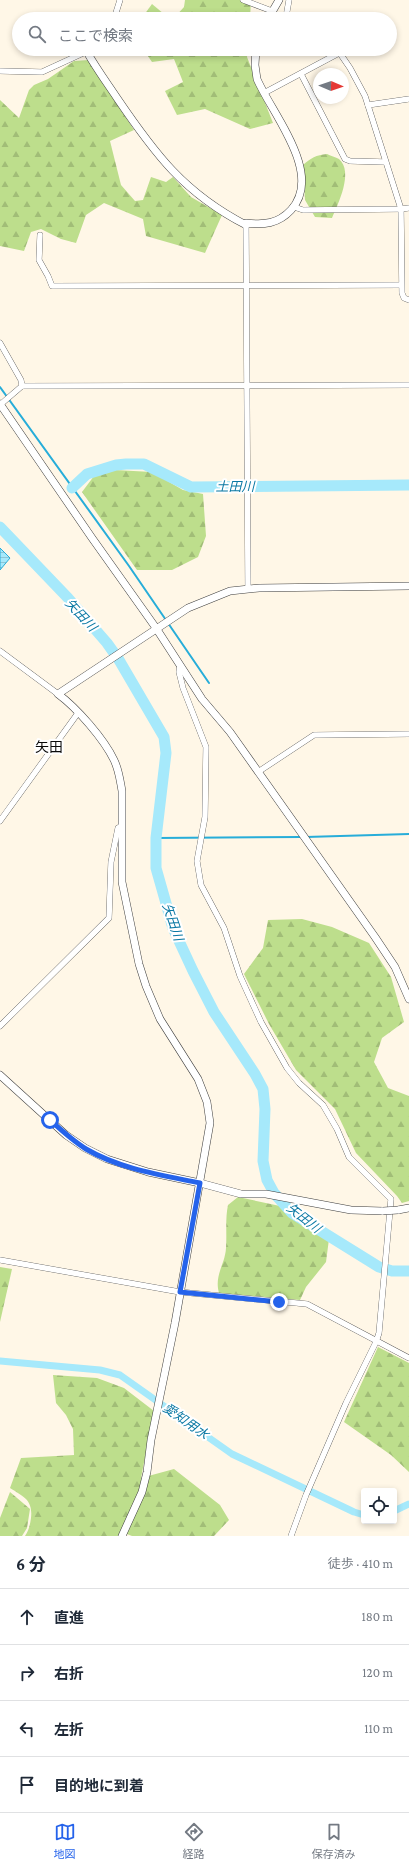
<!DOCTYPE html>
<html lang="ja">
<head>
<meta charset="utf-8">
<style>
  body { margin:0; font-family:"Crimson Pro","Noto Sans JP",serif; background:#f2f2f3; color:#1f2937 }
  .controls { position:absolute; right:12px; bottom:12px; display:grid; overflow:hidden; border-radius:4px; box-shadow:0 2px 6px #0003 }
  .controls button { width:36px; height:36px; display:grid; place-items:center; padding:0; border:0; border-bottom:1px solid #e0e1e3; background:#fff; color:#1f2937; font:20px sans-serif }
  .compass { position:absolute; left:313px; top:68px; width:36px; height:36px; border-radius:50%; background:#fff; box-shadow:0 2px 6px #0003; rotate:92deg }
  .stop { position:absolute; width:12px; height:12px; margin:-9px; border:3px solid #2563eb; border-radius:50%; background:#fff }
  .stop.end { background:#2563eb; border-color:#fff; box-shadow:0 1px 4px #0008 }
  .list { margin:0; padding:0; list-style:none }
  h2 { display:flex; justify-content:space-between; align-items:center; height:52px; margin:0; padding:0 16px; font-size:17px }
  h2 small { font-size:13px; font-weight:400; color:#747a83 }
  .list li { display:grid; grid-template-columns:26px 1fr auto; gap:12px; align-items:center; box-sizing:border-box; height:56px; padding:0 16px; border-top:1px solid #e0e1e3 }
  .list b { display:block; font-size:15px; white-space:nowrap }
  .list em { font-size:13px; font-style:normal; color:#747a83 }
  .icon { flex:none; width:22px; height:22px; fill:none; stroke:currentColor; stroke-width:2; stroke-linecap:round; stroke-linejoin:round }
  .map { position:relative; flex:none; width:409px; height:1536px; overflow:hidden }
  .search { position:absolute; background:#fff; box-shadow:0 2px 6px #0003; left:12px; right:12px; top:12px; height:44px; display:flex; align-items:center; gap:10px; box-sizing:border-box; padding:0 14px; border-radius:22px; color:#747a83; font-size:15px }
  .sheet { height:276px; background:#fff }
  nav { display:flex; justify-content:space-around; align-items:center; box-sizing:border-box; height:56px; border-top:1px solid #e0e1e3; background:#fff; font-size:11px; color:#747a83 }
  nav a { display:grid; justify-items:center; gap:2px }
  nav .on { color:#2563eb }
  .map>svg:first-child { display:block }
  .forest { fill:url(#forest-firs) }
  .water { fill:url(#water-rules); stroke:#27add9 }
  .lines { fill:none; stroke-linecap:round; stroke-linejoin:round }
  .stream { stroke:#27add9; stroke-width:2 }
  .canal { stroke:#a6e9fb; stroke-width:7 }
  .river { stroke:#a6e9fb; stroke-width:11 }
  .minor-casing { stroke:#3d3d3d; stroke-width:6 }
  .tertiary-casing { stroke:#3d3d3d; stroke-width:8 }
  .minor { stroke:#fff; stroke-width:5.5 }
  .tertiary { stroke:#fff; stroke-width:7 }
  .tertiary-bridge-casing { stroke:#3d3d3d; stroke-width:8; stroke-linecap:butt }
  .tertiary-bridge { stroke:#fff; stroke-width:7 }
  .route { stroke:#2563eb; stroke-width:5 }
  .labels { text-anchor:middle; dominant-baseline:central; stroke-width:4; stroke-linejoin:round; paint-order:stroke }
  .water-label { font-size:13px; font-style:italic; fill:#0b79a4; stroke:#fff }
  .quarter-label { font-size:14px; fill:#0a0a0a; stroke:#fff }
</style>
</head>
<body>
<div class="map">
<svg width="409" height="1536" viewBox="0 0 409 1536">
  <defs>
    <pattern id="forest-firs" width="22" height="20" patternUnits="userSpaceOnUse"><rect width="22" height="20" fill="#bdde8c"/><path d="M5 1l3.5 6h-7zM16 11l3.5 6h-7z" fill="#a1bd77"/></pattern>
    <pattern id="water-rules" width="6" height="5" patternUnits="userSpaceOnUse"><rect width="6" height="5" fill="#a6e9fb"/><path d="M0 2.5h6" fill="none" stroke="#8ec6d6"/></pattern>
  </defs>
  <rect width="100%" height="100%" fill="#fff7e7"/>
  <g class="forest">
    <polygon points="185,0 251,0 250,19 173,19 184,7"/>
    <polygon points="152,4 170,19 141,19"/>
    <polygon points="143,49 248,49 247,57 273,123 250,129 205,109 177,115 165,91 183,82 174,59 152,62"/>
    <polygon points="89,60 134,130 110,141 121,185 135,201 143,200 151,177 166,182 173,177 191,197 222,215 205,253 146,236 143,219 104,203 86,215 76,243 61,239 41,229 31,232 24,251 0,246 0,100 19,118 29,90 34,85 48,79 74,61"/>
    <path d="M327 154C330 156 336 157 339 159 354 172 338 204 332 218L315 217 305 200 303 165C311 158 316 155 327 154Z"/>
    <polygon points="115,470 152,472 183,490 203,494 206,536 198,557 172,570 137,570 82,492 94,476"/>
    <polygon points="302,919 332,927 369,943 391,977 404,1022 382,1038 374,1062 388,1088 409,1096 409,1201 402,1203 397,1196 356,1153 335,1109 296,1070 269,1024 244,974 263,948 268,920"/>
    <path d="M238 1197 280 1206 300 1223 329 1239 326 1262 306 1287 300 1300 219 1293C214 1275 225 1265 226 1248 227 1233 225 1219 228 1205Z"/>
    <polygon points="0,1267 12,1269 0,1322"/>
    <polygon points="378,1347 409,1363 409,1472 391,1455 344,1422"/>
    <path d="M53 1375 97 1378 124 1388 154 1411 141 1478 174 1469 220 1505 229 1520 214 1536H132L122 1532 120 1536H25C29 1530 30 1525 31 1518 33 1500 24 1497 10 1488L21 1458 74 1455 73 1429 66 1415 56 1403Z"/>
    <polygon points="10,1492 30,1509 27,1528 22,1536 0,1536 0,1518"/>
  </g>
  <polygon class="water" points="0,548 10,558 0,570"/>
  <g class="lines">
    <g class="stream">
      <polyline points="0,387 129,566 209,683"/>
      <polyline points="306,837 409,834"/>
      <polyline points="156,838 302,837"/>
    </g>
    <g class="canal">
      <polyline points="0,1361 100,1370 120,1375 232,1454 354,1512 364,1515"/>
      <polyline points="394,1511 409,1504"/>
    </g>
    <g class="river">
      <polyline points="72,488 87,474 116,465 126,464 144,464 191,487 409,485"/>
      <polyline points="0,527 68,598 107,643 119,660 164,737 166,753 156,838 156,868 173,928 193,971 214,1012 255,1074 263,1089 265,1109 263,1161 267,1180 274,1193 292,1213 379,1267 392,1271 409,1271"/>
    </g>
    <g class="minor-casing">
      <g id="minor">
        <polyline points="243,0 272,11"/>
        <polyline points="289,0 286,17 292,19"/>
        <polyline points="114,19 120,0"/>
        <polyline points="337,49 350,68 365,96 401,209 402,293 404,298 409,300"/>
        <polyline points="0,71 42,72 92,49"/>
        <polyline points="301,74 345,159 350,161 385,162"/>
        <polyline points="264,93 339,53"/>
        <polyline points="368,105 409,99"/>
        <polyline points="294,207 303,210 401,209 409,208"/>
        <polyline points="246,223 248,589"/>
        <polyline points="40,235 39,260 48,276 52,286 401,285"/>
        <polyline points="0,343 21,380 22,386"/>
        <polyline points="1,404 22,386 409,385"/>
        <polyline points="0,651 58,694"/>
        <polyline points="180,665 179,672 183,688 206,747 205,817 197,861 201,885 224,928 240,976 261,1022 287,1068 299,1083 323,1105 337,1129 349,1157 391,1199 379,1333 376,1342 346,1403 306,1495 291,1536"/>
        <polyline points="258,772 314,735 409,734"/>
        <polyline points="0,821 78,713"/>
        <polyline points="0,1026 109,918 111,862 118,828 122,826"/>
        <polyline points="0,1260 180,1292 307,1304 409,1358"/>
      </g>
    </g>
    <g class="tertiary-casing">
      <g id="tertiary">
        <polyline points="268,19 279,0"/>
        <path d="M87 52C96 68 107 83 117 98 155 154 184 193 246 225V223C264 225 278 224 291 210 324 174 272 114 257 79L255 65 256 49"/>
        <polyline points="0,404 92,538 156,628 202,699 230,732 375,937 395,967 409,999"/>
        <polyline points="0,1075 66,1135 85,1148 107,1159 148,1172 200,1183 241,1194 266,1194 351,1210 383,1211"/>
        <polyline points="398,1210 409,1208"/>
        <path d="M122 1536 142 1492 147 1472 151 1440 175 1323 210 1123 207 1102 198 1079 160 1019 146 986 139 964 122 882V791C120 780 119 770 114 760 104 739 77 708 58 694L188 608 230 591 259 588 409 586"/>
      </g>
    </g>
    <use href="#minor" class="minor"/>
    <use href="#tertiary" class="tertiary"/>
    <g class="tertiary-bridge-casing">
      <polyline id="tertiary-bridge" points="383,1211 398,1210"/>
    </g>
    <use href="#tertiary-bridge" class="tertiary-bridge"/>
  </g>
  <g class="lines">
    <path class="route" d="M50 1120C61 1130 73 1141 86 1149 120 1169 161 1175 200 1183L180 1292 279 1302"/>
  </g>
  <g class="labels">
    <g class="water-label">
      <text x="235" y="486">土田川</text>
      <text transform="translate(81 615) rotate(47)">矢田川</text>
      <text transform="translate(173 922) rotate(71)">矢田川</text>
      <text transform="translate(304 1218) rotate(38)">矢田川</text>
      <text transform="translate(186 1421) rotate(35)">愛知用水</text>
    </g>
    <g class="quarter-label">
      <text x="49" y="747">矢田</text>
    </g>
  </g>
</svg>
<div class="controls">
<button><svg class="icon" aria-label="locate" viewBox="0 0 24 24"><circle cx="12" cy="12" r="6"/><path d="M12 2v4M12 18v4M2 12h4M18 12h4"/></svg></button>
</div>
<svg class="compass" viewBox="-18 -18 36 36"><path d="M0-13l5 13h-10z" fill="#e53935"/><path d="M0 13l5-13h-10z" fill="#747a83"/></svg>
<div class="stop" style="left:50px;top:1120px"></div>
<div class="stop end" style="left:279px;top:1302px"></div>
<div class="search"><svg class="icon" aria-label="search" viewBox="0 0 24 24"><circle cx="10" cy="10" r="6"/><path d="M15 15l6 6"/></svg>ここで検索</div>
</div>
<section class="sheet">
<h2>6 分<small>徒歩 · 410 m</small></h2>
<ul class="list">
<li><svg class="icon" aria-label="ahead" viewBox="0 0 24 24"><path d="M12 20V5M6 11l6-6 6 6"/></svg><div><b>直進</b></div><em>180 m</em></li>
<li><svg class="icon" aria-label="right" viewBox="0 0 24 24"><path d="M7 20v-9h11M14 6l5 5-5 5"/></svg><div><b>右折</b></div><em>120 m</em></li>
<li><svg class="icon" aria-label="left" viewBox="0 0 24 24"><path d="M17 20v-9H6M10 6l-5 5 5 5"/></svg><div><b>左折</b></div><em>110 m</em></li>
<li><svg class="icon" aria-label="arrive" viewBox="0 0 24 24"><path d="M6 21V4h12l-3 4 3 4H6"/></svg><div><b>目的地に到着</b></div></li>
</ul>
</section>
<nav>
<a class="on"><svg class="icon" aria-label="map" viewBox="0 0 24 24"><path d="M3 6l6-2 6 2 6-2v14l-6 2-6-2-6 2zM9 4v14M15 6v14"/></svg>地図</a>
<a><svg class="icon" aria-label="directions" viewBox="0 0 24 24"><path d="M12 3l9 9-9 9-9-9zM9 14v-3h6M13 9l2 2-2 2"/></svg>経路</a>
<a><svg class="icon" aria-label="saved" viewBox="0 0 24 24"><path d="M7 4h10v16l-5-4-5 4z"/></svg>保存済み</a>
</nav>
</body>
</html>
